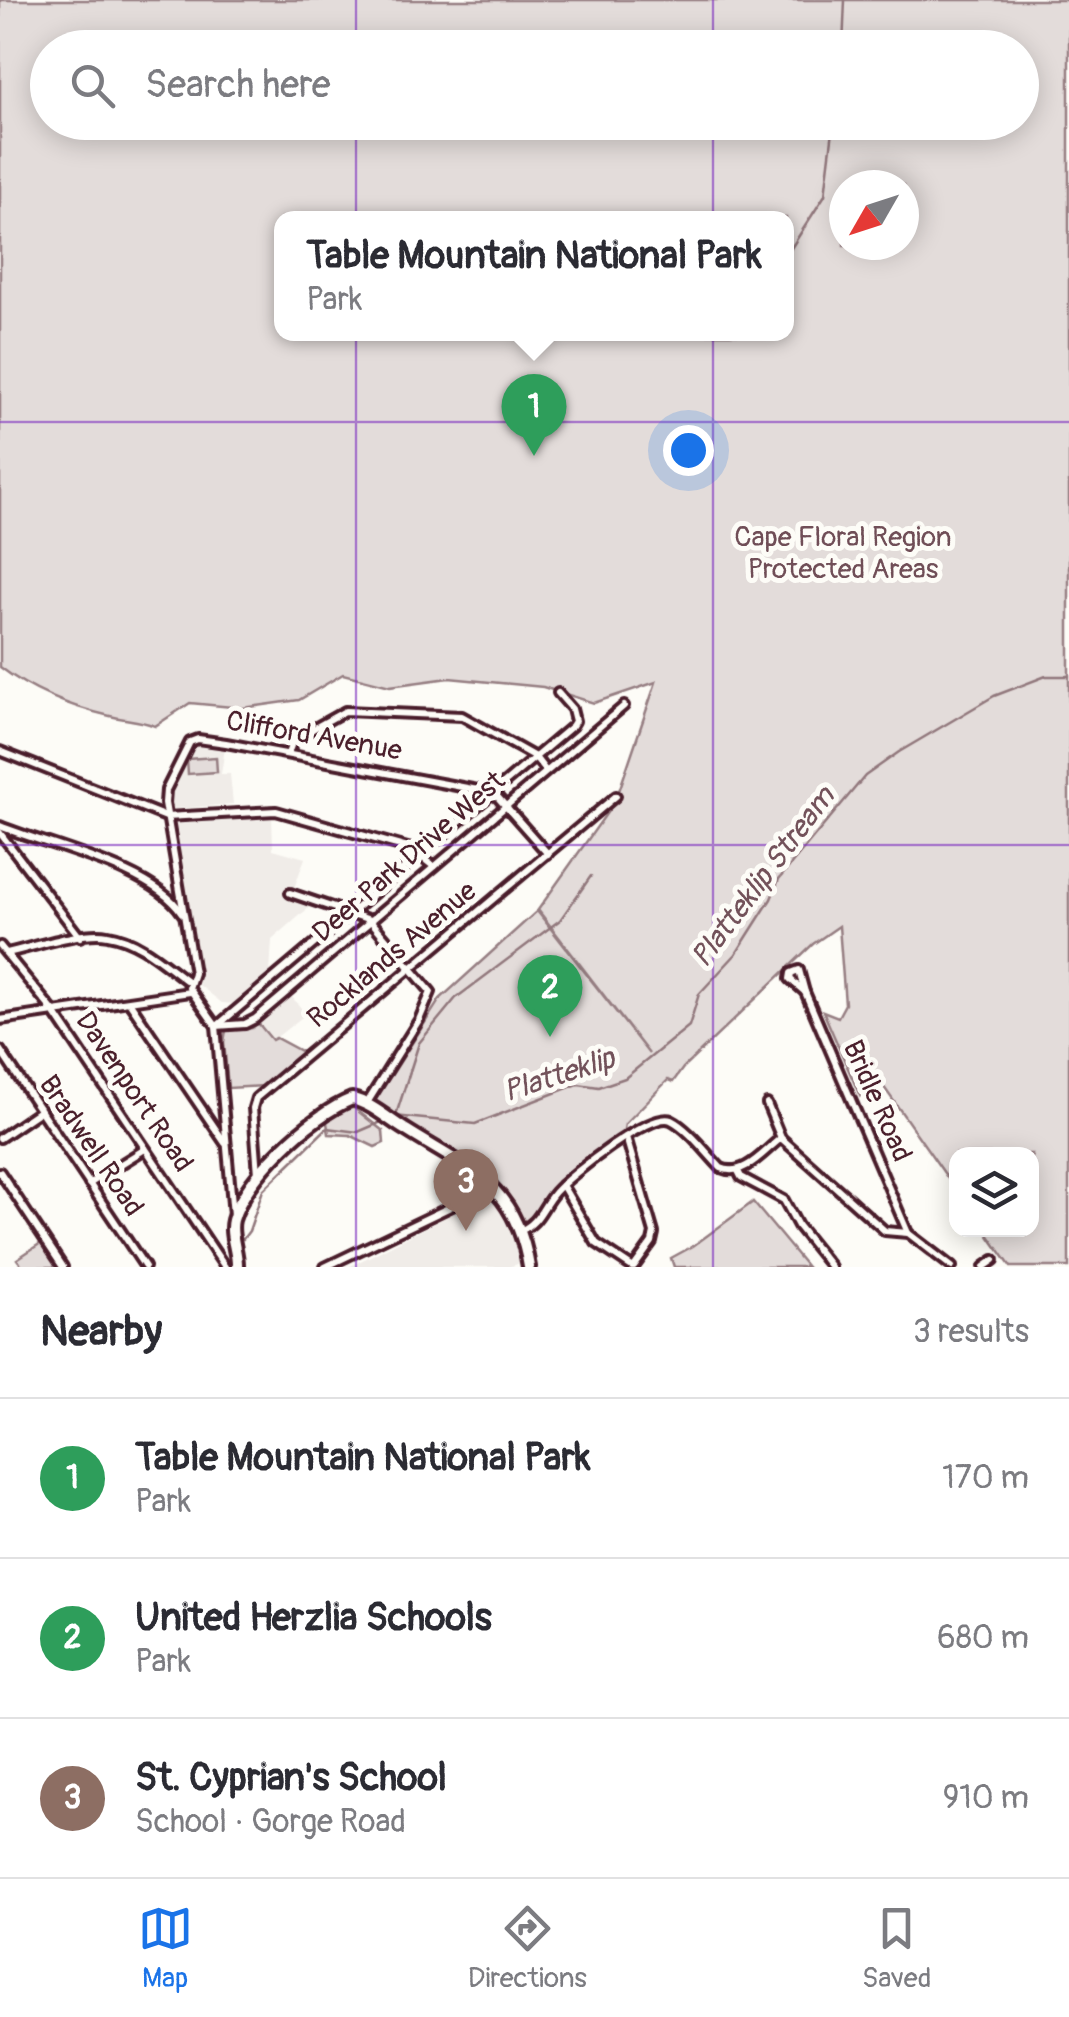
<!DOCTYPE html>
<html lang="en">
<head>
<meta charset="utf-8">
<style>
  body { margin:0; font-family:Pangolin,sans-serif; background:#f2f2f3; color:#2b2b33 }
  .controls { position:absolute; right:30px; bottom:30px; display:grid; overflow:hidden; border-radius:20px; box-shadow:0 5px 25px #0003 }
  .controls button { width:90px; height:90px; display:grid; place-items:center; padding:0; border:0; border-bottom:2px solid #e1e1e2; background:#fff; color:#2b2b33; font:50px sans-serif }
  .compass { position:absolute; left:829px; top:170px; width:90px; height:90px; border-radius:50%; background:#fff; box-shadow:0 5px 25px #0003; rotate:231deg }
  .you { position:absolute; left:688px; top:450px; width:35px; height:35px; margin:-25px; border:8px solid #fff; border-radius:50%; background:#1a73e8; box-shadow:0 0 0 15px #1a73e833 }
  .badge { display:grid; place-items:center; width:65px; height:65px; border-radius:50%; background:#1a73e8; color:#fff; font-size:32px; font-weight:700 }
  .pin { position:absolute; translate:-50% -82px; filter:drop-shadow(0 2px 5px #0008) }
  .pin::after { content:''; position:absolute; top:52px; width:35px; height:30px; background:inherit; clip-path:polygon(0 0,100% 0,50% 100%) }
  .popup { position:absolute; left:274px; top:211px; width:520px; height:130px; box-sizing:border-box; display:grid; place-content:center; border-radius:20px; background:#fff; filter:drop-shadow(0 2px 8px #0005); font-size:32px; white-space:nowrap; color:#7c7c81 }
  .popup b { font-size:38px; color:#2b2b33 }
  .popup::after { content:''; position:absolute; left:50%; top:100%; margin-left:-20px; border:20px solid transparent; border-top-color:#fff }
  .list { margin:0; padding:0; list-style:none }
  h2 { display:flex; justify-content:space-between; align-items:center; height:130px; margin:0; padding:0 40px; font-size:42px }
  h2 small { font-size:32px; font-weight:400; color:#7c7c81 }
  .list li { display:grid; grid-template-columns:65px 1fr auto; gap:30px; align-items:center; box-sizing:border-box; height:160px; padding:0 40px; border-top:2px solid #e1e1e2 }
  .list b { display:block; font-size:38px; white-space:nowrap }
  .list p { margin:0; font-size:32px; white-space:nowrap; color:#7c7c81 }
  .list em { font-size:32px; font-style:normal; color:#7c7c81 }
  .icon { flex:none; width:55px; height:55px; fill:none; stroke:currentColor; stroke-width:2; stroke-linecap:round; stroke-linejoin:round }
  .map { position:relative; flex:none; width:1069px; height:1267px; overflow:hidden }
  .search { position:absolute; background:#fff; box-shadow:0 5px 25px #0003; left:30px; right:30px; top:30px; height:110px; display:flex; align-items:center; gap:25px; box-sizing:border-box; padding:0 35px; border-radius:55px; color:#7c7c81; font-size:38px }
  .sheet { height:610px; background:#fff }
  nav { display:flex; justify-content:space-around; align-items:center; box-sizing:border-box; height:140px; border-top:2px solid #e1e1e2; background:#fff; font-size:28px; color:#7c7c81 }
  nav a { display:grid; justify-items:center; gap:5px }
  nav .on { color:#1a73e8 }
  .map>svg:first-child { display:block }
  .built { fill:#f0ece8 }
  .green { fill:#e3dcda; stroke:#967e82; stroke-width:2.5; fill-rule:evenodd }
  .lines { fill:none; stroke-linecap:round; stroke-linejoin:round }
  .stream { stroke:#91777b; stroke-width:2.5 }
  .street-casing { stroke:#4a1f2b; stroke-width:14 }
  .secondary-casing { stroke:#4a1f2b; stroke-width:18 }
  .street { stroke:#fdfcf7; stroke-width:6 }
  .secondary { stroke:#fdfcf7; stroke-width:10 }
  .grid { fill:none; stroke:#7b2cbf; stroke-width:2.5; stroke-opacity:0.55 }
  .labels { text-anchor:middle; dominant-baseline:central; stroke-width:10; stroke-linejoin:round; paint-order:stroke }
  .park-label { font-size:28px; fill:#704e57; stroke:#fdfcf7 }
  .street-label { font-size:28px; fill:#4a1f2b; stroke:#fdfcf7 }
  .water-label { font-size:30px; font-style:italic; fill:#73525a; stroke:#fdfcf7 }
</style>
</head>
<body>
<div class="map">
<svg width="1069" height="1267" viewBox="0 0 1069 1267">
  <rect width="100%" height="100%" fill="#fdfcf7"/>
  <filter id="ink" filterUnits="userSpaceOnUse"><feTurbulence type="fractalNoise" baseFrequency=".01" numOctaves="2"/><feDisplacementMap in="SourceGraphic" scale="20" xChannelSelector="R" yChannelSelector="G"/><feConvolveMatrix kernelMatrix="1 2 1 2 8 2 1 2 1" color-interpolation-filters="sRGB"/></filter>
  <g filter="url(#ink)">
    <g class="built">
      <polygon points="198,743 225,748 221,774 230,774 233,804 175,809 170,806 170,793 191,746"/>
      <polygon points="272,816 273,849 305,858 290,899 313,904 272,940 270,974 235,1004 222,1003 199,985 173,824"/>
      <polygon points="287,991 306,1014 273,1040 255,1019"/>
      <polygon points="484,1198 494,1199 504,1212 523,1262 509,1267 349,1267"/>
    </g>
    <g class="green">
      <path d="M0 0H1069V1267H1011L985 1230H1032V1154H956V1190L879 1080 871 1081 860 1096 823 1011 838 1017 845 1004 839 926 813 944 683 1068 673 1082 668 1080 625 1124 623 1134 573 1169 556 1186 536 1219 527 1223C511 1215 499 1184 481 1171 448 1147 409 1127 374 1105 372 1095 382 1081 391 1076L440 999 537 911 649 1054 538 910 616 800 656 682 594 703 543 687 449 678 390 686 343 674 299 700 243 708 190 703 155 726C136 719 129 721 110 716 71 707 31 691 0 667ZM48 48H1022V122H48ZM844 185H904V245H844ZM282 218H786V334H282Z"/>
      <polygon points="216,757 217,772 188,774 187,759"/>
      <polygon points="258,1023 272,1040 276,1038 304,1053 264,1086 228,1088 224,1042 226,1030 252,1028"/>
      <polygon points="338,1108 354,1108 383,1131 384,1143 375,1147 350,1135 329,1134 326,1117"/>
      <polygon points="753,1202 807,1267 674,1267 671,1258 693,1246"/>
      <polygon points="41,1243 57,1267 23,1267 17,1259"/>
    </g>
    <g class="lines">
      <g class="stream">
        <polyline points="843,48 845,0"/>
        <polyline points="786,256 825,195 834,122"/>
        <polyline points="396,1115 419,1043 456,998 560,920 591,876"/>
        <polyline points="394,1116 475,1124 578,1084 599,1087 625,1078 689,1026 699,994 736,954 771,899 779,879 865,776 899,752 994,696 1046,676 1069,676"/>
        <polyline points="243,1239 249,1231 263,1190 327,1128 358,1132 379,1123"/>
      </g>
      <g class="street-casing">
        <g id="street">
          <polyline points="0,751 166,817 276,811 411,849 433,866"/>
          <polyline points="288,754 293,740 345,711 462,716 535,757 545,770"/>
          <path d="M0 826C51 847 152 868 182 913"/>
          <polyline points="0,833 80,937"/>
          <polyline points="290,893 370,920 431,992 419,1020 367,1103"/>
          <polyline points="0,946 54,1012 225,1267"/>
          <path d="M7 953C34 947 82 930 108 935 140 940 165 965 190 983"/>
          <polygon points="799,970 805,992 790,979 791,973"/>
          <polyline points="805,992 908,1233 952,1267"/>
          <polyline points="130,1003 225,1143"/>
          <polyline points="0,1020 190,992"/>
          <polyline points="216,1026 245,1024 255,1019 624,706"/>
          <polyline points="217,1026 572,726 575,721 572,709 558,693"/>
          <polyline points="0,1050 145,1267"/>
          <polyline points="767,1104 781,1138 885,1231 908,1233"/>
          <polyline points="626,1137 654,1233 652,1242 634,1267"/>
          <polyline points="0,1138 41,1110"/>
          <polyline points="738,1171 741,1177 784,1200 798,1226 831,1267"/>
          <polyline points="0,1172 63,1267"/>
          <polyline points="258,1174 253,1108 256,1098 616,796"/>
          <polyline points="89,1184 145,1149"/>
          <polyline points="562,1185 596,1243 632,1267"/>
          <polyline points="233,1215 216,1026 189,988 194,973 165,803 166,790 190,742 198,739 226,743 494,793 548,854"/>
          <path d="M520 1231C540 1222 541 1208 555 1192 570 1175 651 1111 671 1120 689 1129 707 1154 721 1168 744 1178 764 1151 781 1138"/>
          <polyline points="325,1267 492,1187"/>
          <polyline points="984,1267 994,1260"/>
        </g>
      </g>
      <g class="secondary-casing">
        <path id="secondary" d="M237 1267C238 1252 229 1235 233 1220 245 1177 311 1115 352 1099 371 1103 389 1120 406 1130 469 1170 516 1184 529 1267"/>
      </g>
      <use href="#street" class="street"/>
      <use href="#secondary" class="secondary"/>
    </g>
  </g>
  <path class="grid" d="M356 0V48M713 0V48M356 122V1267M713 122V1267M0 422H1069M0 845H1069"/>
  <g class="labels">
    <g class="park-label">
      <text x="843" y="537">Cape Floral Region<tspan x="843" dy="32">Protected Areas</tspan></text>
    </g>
    <g class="street-label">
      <text transform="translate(314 736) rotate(10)">Clifford Avenue</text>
      <text transform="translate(409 857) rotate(-41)">Deer Park Drive West</text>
      <text transform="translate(392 955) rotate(-40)">Rocklands Avenue</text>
      <text transform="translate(134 1092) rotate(56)">Davenport Road</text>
      <text transform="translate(877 1101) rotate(66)">Bridle Road</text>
      <text transform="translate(91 1146) rotate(56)">Bradwell Road</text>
    </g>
    <g class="water-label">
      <text transform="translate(763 877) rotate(-53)">Platteklip Stream</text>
      <text transform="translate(559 1075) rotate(-18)">Platteklip</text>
    </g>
  </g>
</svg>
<div class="controls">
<button><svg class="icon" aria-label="layers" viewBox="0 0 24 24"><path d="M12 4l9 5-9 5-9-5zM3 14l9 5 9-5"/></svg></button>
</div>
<svg class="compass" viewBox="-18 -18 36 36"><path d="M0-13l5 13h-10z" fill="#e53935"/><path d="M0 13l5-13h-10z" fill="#7c7c81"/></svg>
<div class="you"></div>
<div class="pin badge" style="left:534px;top:456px;background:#2e9e5b">1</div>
<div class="popup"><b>Table Mountain National Park</b>Park</div>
<div class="pin badge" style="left:550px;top:1037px;background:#2e9e5b">2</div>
<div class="pin badge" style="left:466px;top:1231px;background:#8d6e63">3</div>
<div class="search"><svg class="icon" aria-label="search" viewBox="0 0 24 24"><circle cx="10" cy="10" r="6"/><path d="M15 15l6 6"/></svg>Search here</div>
</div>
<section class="sheet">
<h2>Nearby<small>3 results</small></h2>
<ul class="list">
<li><span class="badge" style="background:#2e9e5b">1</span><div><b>Table Mountain National Park</b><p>Park</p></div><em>170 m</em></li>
<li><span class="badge" style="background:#2e9e5b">2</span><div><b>United Herzlia Schools</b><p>Park</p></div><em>680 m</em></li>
<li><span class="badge" style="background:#8d6e63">3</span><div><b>St. Cyprian's School</b><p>School · Gorge Road</p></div><em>910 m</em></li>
</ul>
</section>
<nav>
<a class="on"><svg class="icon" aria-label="map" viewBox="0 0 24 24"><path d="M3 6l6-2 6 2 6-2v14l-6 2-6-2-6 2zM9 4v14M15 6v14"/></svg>Map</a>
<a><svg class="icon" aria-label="directions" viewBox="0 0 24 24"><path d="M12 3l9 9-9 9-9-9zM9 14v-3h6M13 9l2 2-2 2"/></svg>Directions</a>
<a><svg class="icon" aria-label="saved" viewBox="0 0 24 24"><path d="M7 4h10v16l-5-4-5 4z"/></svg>Saved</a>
</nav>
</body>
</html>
